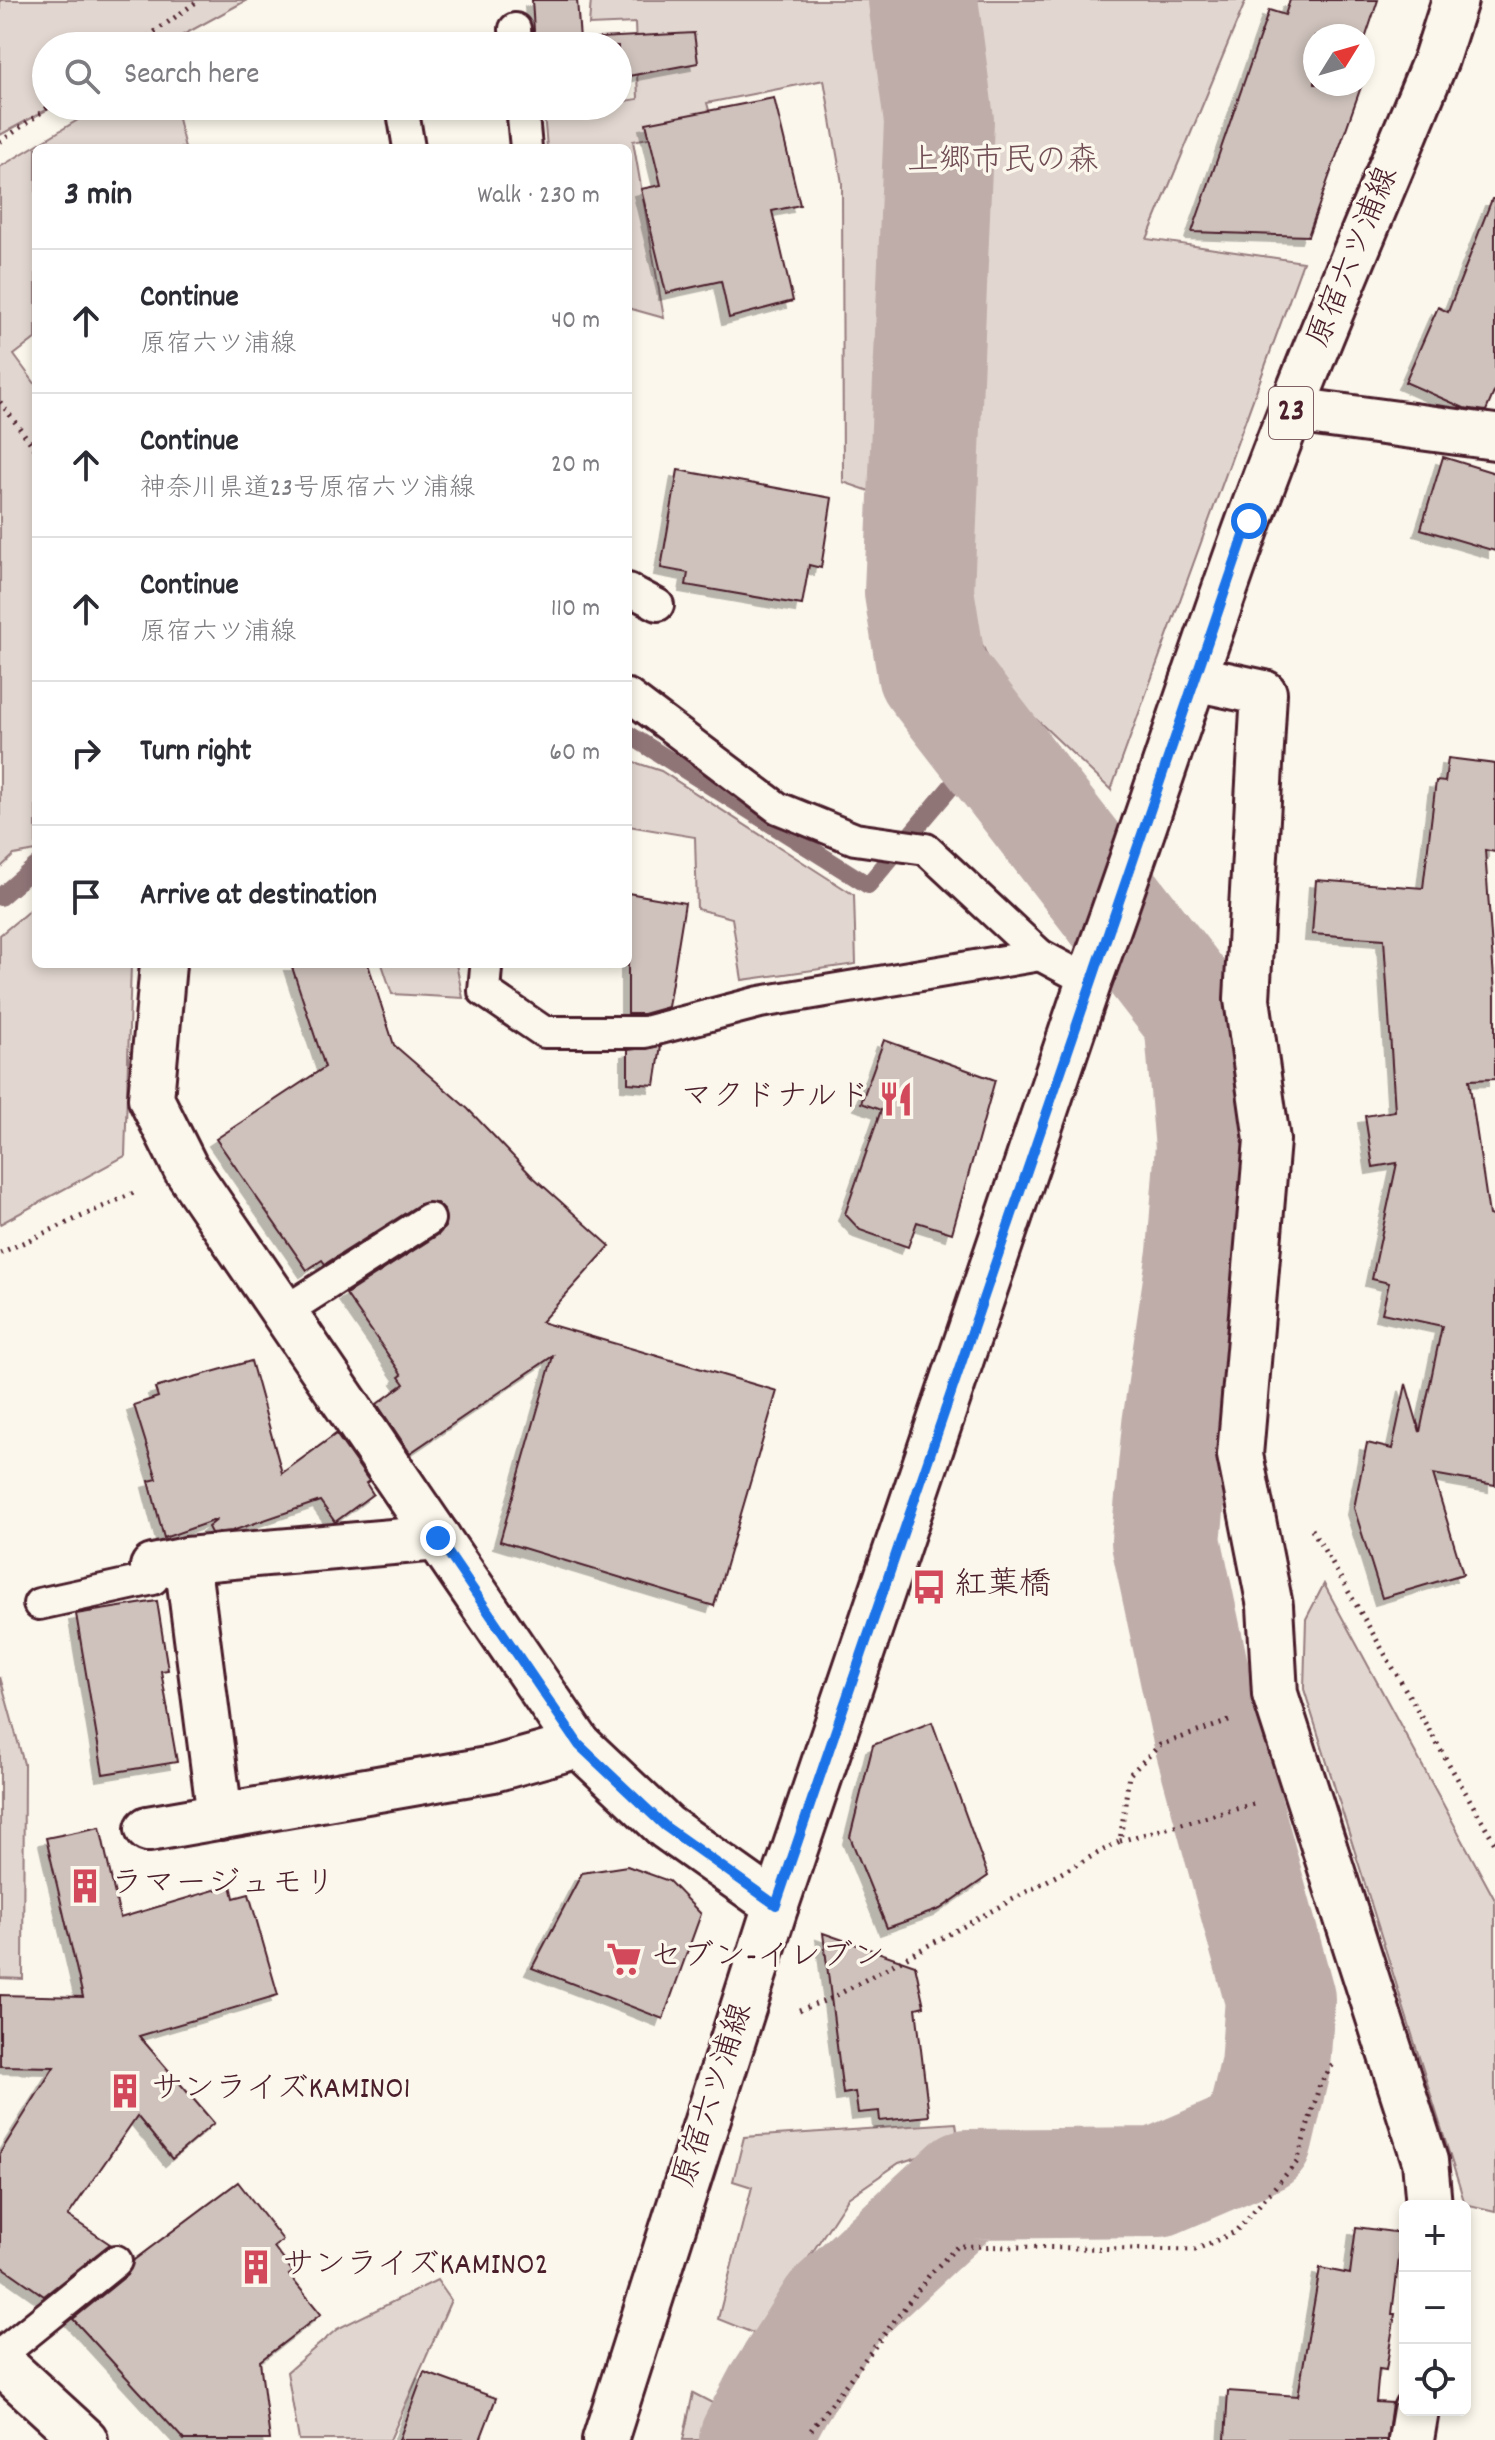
<!DOCTYPE html>
<html lang="en">
<head>
<meta charset="utf-8">
<style>
  body { margin:0; font-family:Dekko,"Klee One",sans-serif; background:#f2f2f3; color:#2b2b33 }
  .controls { position:absolute; right:24px; bottom:24px; display:grid; overflow:hidden; border-radius:12px; box-shadow:0 4px 12px #0003 }
  .controls button { width:72px; height:72px; display:grid; place-items:center; padding:0; border:0; border-bottom:2px solid #e1e1e2; background:#fff; color:#2b2b33; font:40px sans-serif }
  .compass { position:absolute; left:1303px; top:24px; width:72px; height:72px; border-radius:50%; background:#fff; box-shadow:0 4px 12px #0003; rotate:53deg }
  .stop { position:absolute; width:24px; height:24px; margin:-18px; border:6px solid #1a73e8; border-radius:50%; background:#fff }
  .stop.end { background:#1a73e8; border-color:#fff; box-shadow:0 2px 8px #0008 }
  .list { margin:0; padding:0; list-style:none }
  h2 { display:flex; justify-content:space-between; align-items:center; height:104px; margin:0; padding:0 32px; font-size:34px }
  h2 small { font-size:26px; font-weight:400; color:#7c7c81 }
  .list li { display:grid; grid-template-columns:52px 1fr auto; gap:24px; align-items:center; box-sizing:border-box; height:144px; padding:0 32px; border-top:2px solid #e1e1e2 }
  .list b { display:block; font-size:30px; white-space:nowrap }
  .list p { margin:0; font-size:26px; white-space:nowrap; color:#7c7c81 }
  .list em { font-size:26px; font-style:normal; color:#7c7c81 }
  .icon { flex:none; width:44px; height:44px; fill:none; stroke:currentColor; stroke-width:2; stroke-linecap:round; stroke-linejoin:round }
  .map { position:relative; flex:none; width:1495px; height:2440px; overflow:hidden }
  .search { position:absolute; background:#fff; box-shadow:0 4px 12px #0003; left:32px; top:32px; width:600px; height:88px; display:flex; align-items:center; gap:20px; box-sizing:border-box; padding:0 28px; border-radius:44px; color:#7c7c81; font-size:30px }
  .panel { position:absolute; background:#fff; box-shadow:0 4px 12px #0003; left:32px; top:144px; width:600px; height:824px; border-radius:12px }
  .map>svg:first-child { display:block }
  .green { fill:#e2d7d0; stroke:#967b7e; stroke-width:2 }
  .lines { fill:none; stroke-linecap:round; stroke-linejoin:round }
  .stream { stroke:#907477; stroke-width:18 }
  .river { stroke:#bfadaa; stroke-width:110 }
  .building { fill:#cfc2bc; stroke:#4a1f2b; stroke-width:2; filter:url(#shadow) }
  .service-casing { stroke:#4a1f2b; stroke-width:36 }
  .minor-casing { stroke:#4a1f2b; stroke-width:50 }
  .tertiary-casing { stroke:#4a1f2b; stroke-width:50 }
  .primary-casing { stroke:#4a1f2b; stroke-width:50 }
  .path { stroke:#4a1f2b; stroke-width:5; stroke-dasharray:2 6; stroke-linecap:butt }
  .service { stroke:#fbf7ec; stroke-width:30 }
  .minor { stroke:#fbf7ec; stroke-width:44 }
  .tertiary { stroke:#fbf7ec; stroke-width:44 }
  .primary { stroke:#fbf7ec; stroke-width:44 }
  .route { stroke:#1a73e8; stroke-width:10 }
  .labels { text-anchor:middle; dominant-baseline:central; stroke-width:7; stroke-linejoin:round; paint-order:stroke }
  .shield { fill:#fbf7ec; stroke:#7f6065; stroke-width:2 }
  .shield-label { font-size:30px; font-weight:bold; fill:#4a1f2b }
  .park-label { font-size:32px; fill:#704d54; stroke:#fbf7ec }
  .street-label { font-size:32px; fill:#4a1f2b; stroke:#fbf7ec }
  .poi-label { font-size:32px; fill:#4a1f2b; stroke:#fbf7ec; text-anchor:start }
</style>
</head>
<body>
<div class="map">
<svg width="1495" height="2440" viewBox="0 0 1495 2440">
  <defs>
    <filter id="shadow"><feDropShadow dx="-7" dy="7" stdDeviation="0" flood-color="#0004"/></filter>
  </defs>
  <rect width="100%" height="100%" fill="#fbf7ec"/>
  <filter id="ink" filterUnits="userSpaceOnUse"><feTurbulence type="fractalNoise" baseFrequency=".0125" numOctaves="2"/><feDisplacementMap in="SourceGraphic" scale="16" xChannelSelector="R" yChannelSelector="G"/><feConvolveMatrix kernelMatrix="1 2 1 2 8 2 1 2 1" color-interpolation-filters="sRGB"/></filter>
  <g filter="url(#ink)">
    <g class="green">
      <polygon points="0,0 247,0 163,46 46,46 46,106 54,106 0,135"/>
      <polygon points="591,0 1246,0 1147,239 1303,262 1111,790 999,684 954,579 955,520 843,482 842,183 824,80 707,103 713,125 633,141 664,318 628,308 628,148 547,148 544,113 618,106 618,102 638,99 635,23 589,25"/>
      <polygon points="101,106 175,106 185,148 36,148 36,338 14,355 36,385 36,851 14,855 0,868 0,167"/>
      <polygon points="628,760 661,771 854,895 856,964 742,980 732,918 697,909 695,837 628,826"/>
      <polygon points="36,905 36,964 131,964 125,1156 0,1224 0,935"/>
      <polygon points="382,964 456,964 463,998 392,994"/>
      <polygon points="1324,1584 1495,1900 1495,2211 1465,2204 1304,1689 1306,1619"/>
      <polygon points="0,1677 24,1764 23,1979 0,1978"/>
      <polygon points="956,2123 959,2144 899,2163 848,2198 758,2335 718,2319 752,2187 733,2181 744,2137"/>
      <polygon points="437,2280 451,2300 390,2440 299,2440 287,2372 337,2329"/>
      <polygon points="693,2393 724,2409 718,2440 683,2440"/>
    </g>
    <g class="lines">
      <g class="stream">
        <polyline points="628,734 868,885 988,743"/>
        <polyline points="0,897 36,866"/>
      </g>
      <polyline class="river" points="754,2440 778,2395 833,2309 968,2184 1158,2182 1258,2139 1275,2067 1280,1999 1207,1733 1166,1541 1177,1426 1202,1254 1210,1147 1199,1018 932,673 919,592 939,121 923,0"/>
    </g>
    <g class="building">
      <polygon points="532,0 577,0 580,39 694,33 698,63 618,78 618,46 535,46"/>
      <polygon points="1290,0 1378,0 1363,45 1363,36 1315,36 1315,84 1362,84 1308,236 1192,232 1269,10 1285,15"/>
      <polygon points="774,98 800,205 772,211 793,301 729,318 721,281 666,293 641,189 661,185 646,123"/>
      <polygon points="1492,199 1495,199 1495,390 1486,411 1464,408 1405,382 1438,307 1448,312"/>
      <polygon points="1443,457 1495,473 1495,551 1421,529"/>
      <polygon points="678,470 832,498 821,568 809,565 802,605 686,585 688,573 661,568"/>
      <polygon points="1448,758 1495,764 1495,852 1485,850 1495,994 1495,1079 1469,1080 1489,1215 1495,1217 1495,1485 1433,1474 1463,1574 1382,1598 1354,1508 1367,1443 1392,1449 1406,1384 1420,1432 1442,1326 1382,1313 1389,1283 1372,1279 1397,1163 1373,1167 1365,1116 1395,1111 1384,939 1312,934 1316,880 1423,888 1436,781 1445,782"/>
      <polygon points="628,893 685,903 668,1007 643,1014 628,1014"/>
      <polygon points="291,964 368,964 394,1045 468,1109 531,1175 610,1246 541,1322 777,1391 714,1606 500,1541 553,1356 410,1453 377,1404 404,1384 399,1377 402,1375 346,1294 439,1234 445,1227 444,1210 437,1203 420,1204 325,1264 322,1260 307,1270 216,1139 325,1067"/>
      <polygon points="884,1040 995,1080 952,1233 917,1222 908,1247 860,1230 845,1214 881,1110 861,1103"/>
      <polygon points="661,1046 655,1085 628,1083 628,1050"/>
      <polygon points="251,1361 282,1473 336,1434 369,1481 366,1483 373,1494 335,1522 320,1501 232,1531 211,1533 208,1527 218,1519 164,1538 149,1481 157,1479 134,1405 158,1397 155,1388"/>
      <polygon points="157,1601 168,1670 161,1671 177,1762 103,1774 76,1614"/>
      <polygon points="932,1722 988,1876 940,1909 887,1928 850,1837 873,1745"/>
      <polygon points="100,1827 120,1918 231,1885 234,1898 249,1894 278,1995 139,2036 214,2123 172,2159 137,2116 68,2216 110,2244 44,2296 0,2265 0,2153 54,2067 0,2066 0,1995 83,1997 46,1838"/>
      <polygon points="627,1866 669,1881 701,1914 663,2019 532,1968 582,1873"/>
      <polygon points="823,1933 915,1965 924,2006 916,2008 929,2116 880,2121 879,2111 858,2113 855,2092 843,2094"/>
      <polygon points="238,2182 283,2240 274,2247 293,2272 289,2275 321,2314 260,2361 270,2440 184,2440 73,2319 127,2275 134,2260"/>
      <polygon points="1356,2227 1402,2233 1392,2314 1395,2314 1386,2370 1379,2369 1376,2402 1392,2403 1387,2440 1225,2440 1228,2391 1298,2396 1320,2268 1350,2274"/>
      <polygon points="424,2372 496,2398 480,2440 399,2440"/>
    </g>
    <g class="lines">
      <g class="service-casing">
        <g id="service">
          <polyline points="515,29 516,46"/>
          <polyline points="402,106 409,148"/>
          <polyline points="522,106 526,148"/>
          <polyline points="628,589 658,605"/>
          <polyline points="628,695 778,808 855,839 926,849 1040,955 1089,981"/>
          <polyline points="486,968 484,991 544,1032 645,1032 760,1002 1040,955"/>
          <polyline points="284,1312 429,1219"/>
          <polyline points="39,1604 153,1579 153,1567"/>
          <polyline points="0,2355 116,2261"/>
        </g>
      </g>
      <g class="minor-casing">
        <g id="minor">
          <polyline points="1293,410 1495,437"/>
          <polyline points="1194,678 1264,693 1247,999 1267,1140 1240,1455 1270,1606 1275,1694 1425,2161 1429,2206"/>
          <polyline points="163,964 151,1099 186,1169 579,1745"/>
          <polyline points="187,1560 220,1817"/>
          <polyline points="153,1567 187,1560 438,1538"/>
          <polyline points="148,1829 493,1769 579,1745 666,1827 776,1905"/>
          <polyline points="1411,2440 1416,2410"/>
        </g>
      </g>
      <g class="tertiary-casing">
        <polyline id="tertiary" points="0,2362 85,2440"/>
      </g>
      <g class="primary-casing">
        <path id="primary" d="M605 2440 776 1905 1089 981C1145 830 1193 676 1248 524 1305 367 1373 213 1436 59L1455 0"/>
      </g>
      <g class="path">
        <polyline points="135,46 199,0"/>
        <polyline points="0,142 50,106"/>
        <polyline points="0,402 36,450"/>
        <polyline points="0,1253 138,1191"/>
        <polyline points="1312,1529 1495,1843"/>
        <polyline points="1120,1841 1254,1804"/>
        <polyline points="799,2010 830,1999 1120,1841 1129,1775 1160,1745 1229,1721"/>
        <polyline points="811,2430 931,2273 958,2246 1195,2250 1235,2232 1297,2162 1320,2084 1335,2061"/>
      </g>
      <use href="#service" class="service"/>
      <use href="#minor" class="minor"/>
      <use href="#tertiary" class="tertiary"/>
      <use href="#primary" class="primary"/>
    </g>
  </g>
  <g class="lines" filter="url(#ink)">
    <polyline class="route" points="438,1538 579,1745 666,1827 776,1905 1249,521"/>
  </g>
  <defs>
    <g id="restaurant-bare" transform="scale(2.76)"><path d="M-5-6h1v4h1v-4h1v4h1v-4h1v5L-1.5 .5V6h-2V.5L-5-1ZM5-6V6H3V1.5H1.5Q1.5-4 5-6Z" fill="#d1495b" stroke="#fbf7ec" stroke-width="2.5" paint-order="stroke"/></g>
    <g id="bus-bare" transform="scale(2.76)"><path d="M-5-6H5V4H4V6H2V4H-2V6H-4V4H-5ZM-3.5-4V0h7V-4ZM-3.5 1.2v1.5H-2V1.2ZM2 1.2v1.5H3.5V1.2Z" fill="#d1495b" stroke="#fbf7ec" stroke-width="2.5" paint-order="stroke"/></g>
    <g id="building-bare" transform="scale(2.76)"><path d="M-4-6H4V6H1V3H-1V6H-4ZM-2.5-4.3h1.7v1.8h-1.7ZM.8-4.3h1.7v1.8H.8ZM-2.5-1h1.7V.8h-1.7ZM.8-1h1.7V.8H.8Z" fill="#d1495b" stroke="#fbf7ec" stroke-width="2.5" paint-order="stroke"/></g>
    <g id="supermarket-bare" transform="scale(2.76)"><path d="M-6-5.5h2.5l.6 2H6L4.5 2H-2.5L-4.4-4H-6ZM-1.5 3.2a1.3 1.3 0 1 0 .1 0ZM3 3.2a1.3 1.3 0 1 0 .1 0Z" fill="#d1495b" stroke="#fbf7ec" stroke-width="2.5" paint-order="stroke"/></g>
  </defs>
  <g fill-rule="evenodd">
    <use href="#restaurant-bare" x="896" y="1099"/>
    <use href="#bus-bare" x="929" y="1587"/>
    <use href="#building-bare" x="85" y="1886"/>
    <use href="#supermarket-bare" x="624" y="1959"/>
    <use href="#building-bare" x="125" y="2091"/>
    <use href="#building-bare" x="256" y="2267"/>
  </g>
  <g class="labels">
    <rect class="shield" x="1269" y="387" width="44" height="52" rx="6"/>
    <g class="shield-label">
      <text x="1291" y="413">23</text>
    </g>
    <g class="park-label">
      <text x="1003" y="163">上郷市民の森</text>
    </g>
    <g class="street-label">
      <text transform="translate(1355 258) rotate(-68)">原宿六ツ浦線</text>
      <text transform="translate(715 2096) rotate(-72)">原宿六ツ浦線</text>
    </g>
    <g class="poi-label">
      <text x="870" y="1099" text-anchor="end">マクドナルド</text>
      <text x="955" y="1587">紅葉橋</text>
      <text x="111" y="1886">ラマージュモリ</text>
      <text x="650" y="1959">セブン-イレブン</text>
      <text x="151" y="2091">サンライズKAMINO1</text>
      <text x="282" y="2267">サンライズKAMINO2</text>
    </g>
  </g>
</svg>
<div class="controls">
<button>+</button>
<button>−</button>
<button><svg class="icon" aria-label="locate" viewBox="0 0 24 24"><circle cx="12" cy="12" r="6"/><path d="M12 2v4M12 18v4M2 12h4M18 12h4"/></svg></button>
</div>
<svg class="compass" viewBox="-18 -18 36 36"><path d="M0-13l5 13h-10z" fill="#e53935"/><path d="M0 13l5-13h-10z" fill="#7c7c81"/></svg>
<div class="stop" style="left:1249px;top:521px"></div>
<div class="stop end" style="left:438px;top:1538px"></div>
<div class="search"><svg class="icon" aria-label="search" viewBox="0 0 24 24"><circle cx="10" cy="10" r="6"/><path d="M15 15l6 6"/></svg>Search here</div>
<section class="panel">
<h2>3 min<small>Walk · 230 m</small></h2>
<ul class="list">
<li><svg class="icon" aria-label="ahead" viewBox="0 0 24 24"><path d="M12 20V5M6 11l6-6 6 6"/></svg><div><b>Continue</b><p>原宿六ツ浦線</p></div><em>40 m</em></li>
<li><svg class="icon" aria-label="ahead" viewBox="0 0 24 24"><path d="M12 20V5M6 11l6-6 6 6"/></svg><div><b>Continue</b><p>神奈川県道23号原宿六ツ浦線</p></div><em>20 m</em></li>
<li><svg class="icon" aria-label="ahead" viewBox="0 0 24 24"><path d="M12 20V5M6 11l6-6 6 6"/></svg><div><b>Continue</b><p>原宿六ツ浦線</p></div><em>110 m</em></li>
<li><svg class="icon" aria-label="right" viewBox="0 0 24 24"><path d="M7 20v-9h11M14 6l5 5-5 5"/></svg><div><b>Turn right</b></div><em>60 m</em></li>
<li><svg class="icon" aria-label="arrive" viewBox="0 0 24 24"><path d="M6 21V4h12l-3 4 3 4H6"/></svg><div><b>Arrive at destination</b></div></li>
</ul>
</section>
</div>
</body>
</html>
